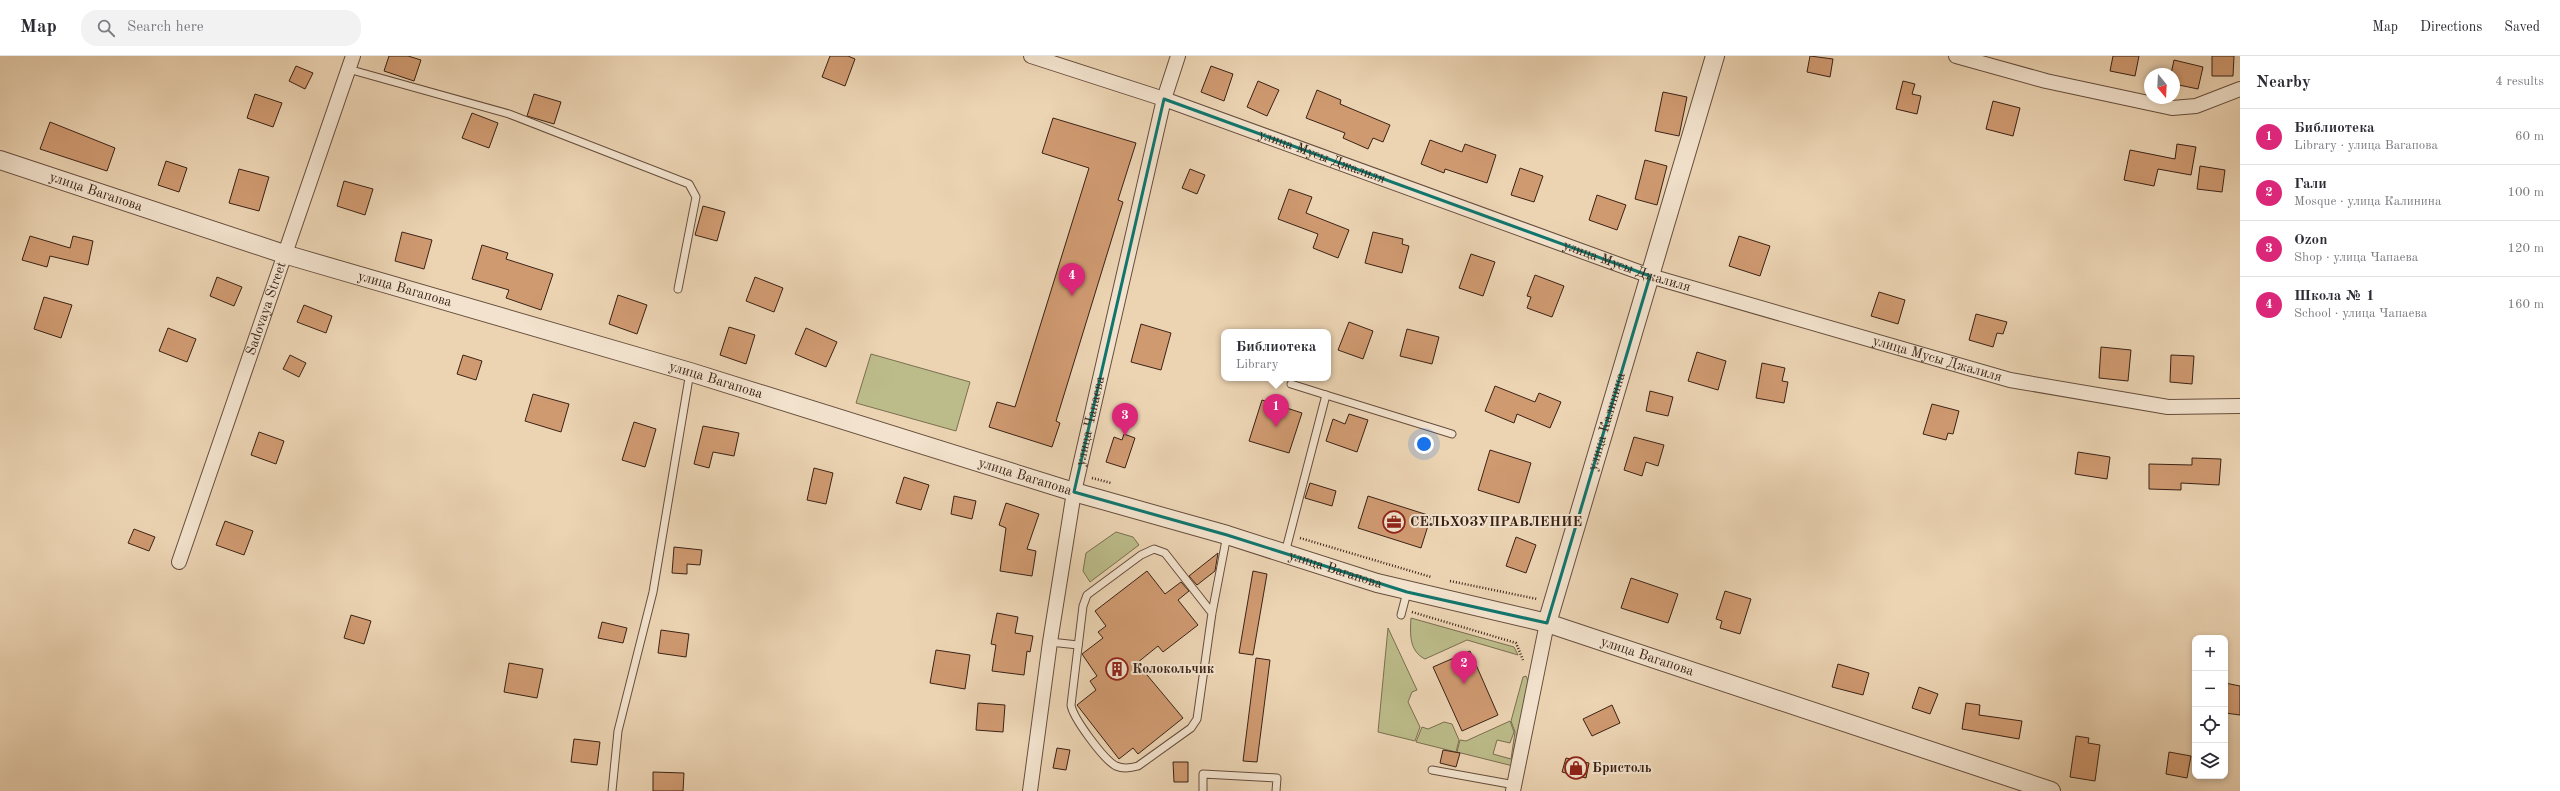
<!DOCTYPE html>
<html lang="en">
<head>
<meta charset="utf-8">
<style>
  body { margin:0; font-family:"Old Standard TT",serif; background:#f2f2f3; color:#2b2b33 }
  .controls { position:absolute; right:12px; bottom:12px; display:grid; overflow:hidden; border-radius:8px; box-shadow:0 2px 6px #0003 }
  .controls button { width:36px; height:36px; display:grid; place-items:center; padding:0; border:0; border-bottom:1px solid #e1e1e2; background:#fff; color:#2b2b33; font:20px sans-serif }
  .compass { position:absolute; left:2144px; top:12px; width:36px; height:36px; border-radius:50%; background:#fff; box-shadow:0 2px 6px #0003; rotate:162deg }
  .you { position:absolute; left:1424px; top:388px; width:14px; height:14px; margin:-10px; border:3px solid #fff; border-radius:50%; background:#1a73e8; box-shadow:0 0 0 6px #1a73e833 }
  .badge { display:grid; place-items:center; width:26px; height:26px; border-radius:50%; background:#db2777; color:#fff; font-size:13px; font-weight:700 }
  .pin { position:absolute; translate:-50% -33px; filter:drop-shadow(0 1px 2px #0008) }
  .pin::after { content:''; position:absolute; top:21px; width:14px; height:12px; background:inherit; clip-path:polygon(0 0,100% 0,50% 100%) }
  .popup { position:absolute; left:1221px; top:273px; width:110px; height:52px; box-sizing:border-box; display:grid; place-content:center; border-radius:8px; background:#fff; filter:drop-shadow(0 1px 3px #0005); font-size:13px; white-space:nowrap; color:#7c7c81 }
  .popup b { font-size:15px; color:#2b2b33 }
  .popup::after { content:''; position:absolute; left:50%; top:100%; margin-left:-8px; border:8px solid transparent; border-top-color:#fff }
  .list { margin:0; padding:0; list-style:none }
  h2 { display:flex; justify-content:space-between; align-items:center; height:52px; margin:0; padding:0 16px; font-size:17px }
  h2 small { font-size:13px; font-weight:400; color:#7c7c81 }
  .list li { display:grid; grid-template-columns:26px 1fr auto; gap:12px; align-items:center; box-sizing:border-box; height:56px; padding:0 16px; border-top:1px solid #e1e1e2 }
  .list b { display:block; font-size:15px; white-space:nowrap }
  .list p { margin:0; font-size:13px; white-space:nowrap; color:#7c7c81 }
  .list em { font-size:13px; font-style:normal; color:#7c7c81 }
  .icon { flex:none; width:22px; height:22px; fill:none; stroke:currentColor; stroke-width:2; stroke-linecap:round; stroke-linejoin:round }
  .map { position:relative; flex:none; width:2240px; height:735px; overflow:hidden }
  header { display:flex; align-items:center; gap:24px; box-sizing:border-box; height:56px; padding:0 20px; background:#fff; border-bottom:1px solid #e1e1e2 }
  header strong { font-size:19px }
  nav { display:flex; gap:22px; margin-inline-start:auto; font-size:14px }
  .search { width:280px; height:36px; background:#f2f2f3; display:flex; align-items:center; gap:10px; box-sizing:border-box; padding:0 14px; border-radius:16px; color:#7c7c81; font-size:15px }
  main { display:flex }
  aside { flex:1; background:#fff }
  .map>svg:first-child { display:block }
  .green { fill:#bcbc8a; stroke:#7b6f50 }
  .building { fill:#d09a71; stroke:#3a2216 }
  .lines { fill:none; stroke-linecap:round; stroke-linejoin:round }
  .service-casing { stroke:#664e3d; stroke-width:9 }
  .minor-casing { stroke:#664e3d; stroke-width:16 }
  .tertiary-casing { stroke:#664e3d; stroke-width:20 }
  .path { stroke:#3a2216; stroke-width:2.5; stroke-dasharray:1 2; stroke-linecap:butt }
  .service { stroke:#f3e3ce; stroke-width:7 }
  .minor { stroke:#f3e3ce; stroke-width:14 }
  .tertiary { stroke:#f3e3ce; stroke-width:18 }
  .marked { fill:none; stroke:#0f766e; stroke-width:3; stroke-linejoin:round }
  .labels { text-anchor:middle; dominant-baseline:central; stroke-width:4; stroke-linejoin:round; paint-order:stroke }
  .street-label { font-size:14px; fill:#3a2216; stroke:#f3e3ce }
  .poi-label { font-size:14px; font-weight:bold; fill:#3a2216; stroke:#f3e3ce; text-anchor:start }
</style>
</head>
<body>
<header>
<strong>Map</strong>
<div class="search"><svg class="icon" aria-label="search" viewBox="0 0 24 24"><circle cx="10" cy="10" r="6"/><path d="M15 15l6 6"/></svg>Search here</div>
<nav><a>Map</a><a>Directions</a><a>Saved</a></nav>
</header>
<main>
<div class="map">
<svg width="2240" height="735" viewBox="0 0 2240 735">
  <rect width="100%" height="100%" fill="#ecd4b3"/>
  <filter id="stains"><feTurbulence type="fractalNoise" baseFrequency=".005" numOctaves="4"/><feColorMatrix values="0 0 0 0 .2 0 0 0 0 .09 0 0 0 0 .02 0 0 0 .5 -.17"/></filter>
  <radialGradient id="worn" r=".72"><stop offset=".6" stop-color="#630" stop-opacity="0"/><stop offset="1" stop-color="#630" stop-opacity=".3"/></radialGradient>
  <g class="green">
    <polygon points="871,298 970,326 956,375 856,347"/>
    <polygon points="1116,476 1133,481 1139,489 1090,526 1083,515 1086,497"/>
    <path d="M1411 562 1514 591 1518 599 1467 584 1425 603C1409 595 1410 578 1411 562Z"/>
    <polygon points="1388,572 1417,634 1412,636 1408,646 1420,671 1415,685 1378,676"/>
    <polygon points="1526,620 1532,634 1513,710 1457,696 1460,684 1466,685 1510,665 1514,676 1510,687 1497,684 1493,698 1511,703 1515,676 1511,665 1523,621"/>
    <polygon points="1444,666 1452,668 1459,684 1456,696 1416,686 1422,671 1428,673"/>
  </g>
  <g class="building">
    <polygon points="389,0 408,0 421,4 414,25 384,15"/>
    <polygon points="830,0 848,0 855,3 845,30 822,21"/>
    <polygon points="1810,0 1833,3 1830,21 1807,16"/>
    <polygon points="2113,0 2139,0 2135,20 2110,15"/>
    <polygon points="2212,0 2234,0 2233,20 2212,20"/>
    <polygon points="2174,4 2203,11 2198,33 2174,28 2174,18 2171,18"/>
    <polygon points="296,10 313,17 305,33 289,25"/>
    <polygon points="1211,10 1233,18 1224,45 1201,36"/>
    <polygon points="1258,25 1279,34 1267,60 1247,51"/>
    <polygon points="1903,25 1915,28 1912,38 1921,40 1917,58 1896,53"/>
    <polygon points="1317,34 1341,44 1340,48 1390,69 1383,86 1373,82 1368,93 1343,82 1345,77 1306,62"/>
    <polygon points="1663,36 1687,41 1679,80 1655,75"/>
    <polygon points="255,38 282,47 273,71 247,62"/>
    <polygon points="534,38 561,46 554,68 527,60"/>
    <polygon points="1993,45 2020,52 2013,80 1986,73"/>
    <polygon points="472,57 498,67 489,92 462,82"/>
    <polygon points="1053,62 1136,87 1118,144 1123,146 1056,365 1060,367 1052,391 989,371 997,346 1015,351 1089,112 1042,97"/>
    <polygon points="50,66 115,92 107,115 40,93"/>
    <polygon points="1430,84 1462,96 1465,88 1496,99 1487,127 1445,113 1444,117 1421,108"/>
    <polygon points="2177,88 2196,91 2191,119 2158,113 2154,130 2124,124 2130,94 2175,103"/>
    <polygon points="1645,104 1667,110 1657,149 1635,143"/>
    <polygon points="166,105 187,112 179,136 158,129"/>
    <polygon points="2200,110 2225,114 2222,136 2197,133"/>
    <polygon points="1520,112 1543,120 1534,146 1511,139"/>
    <polygon points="239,113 269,121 259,155 229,147"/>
    <polygon points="1190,113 1205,119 1197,138 1182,132"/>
    <polygon points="344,125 373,133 365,159 337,150"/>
    <polygon points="1289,133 1312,141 1306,157 1349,174 1338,202 1313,192 1318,178 1278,163"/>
    <polygon points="1597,139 1626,149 1617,174 1589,164"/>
    <polygon points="703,150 725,156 717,185 695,179"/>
    <polygon points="402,176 432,184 424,213 395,205"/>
    <polygon points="1373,176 1403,183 1402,188 1409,190 1402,217 1365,207"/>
    <polygon points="30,180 70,192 73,180 93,185 88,209 50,200 47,211 22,204"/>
    <polygon points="1739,180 1770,190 1760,220 1729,210"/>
    <polygon points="482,189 508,197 506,203 553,218 541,254 506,242 509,234 472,223"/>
    <polygon points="1471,198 1495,206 1483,240 1459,232"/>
    <polygon points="1535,219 1564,230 1552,261 1527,252 1531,241 1527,240"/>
    <polygon points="217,221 242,231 234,250 210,240"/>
    <polygon points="755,221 783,232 774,256 746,245"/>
    <polygon points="1879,236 1905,244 1898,268 1871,260"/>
    <polygon points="618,239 647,249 637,278 609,268"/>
    <polygon points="44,241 72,249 61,282 34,273"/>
    <polygon points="304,249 332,260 326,277 297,266"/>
    <polygon points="1976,258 2007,266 2003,278 1997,277 1993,291 1969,284"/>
    <polygon points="1349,266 1373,275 1363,303 1338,294"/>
    <polygon points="1141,268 1171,277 1161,314 1131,306"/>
    <polygon points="729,271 755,279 746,308 720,299"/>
    <polygon points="168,272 196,283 187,306 159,295"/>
    <polygon points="806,272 837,286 826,311 795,298"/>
    <polygon points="1407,273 1439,281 1432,308 1400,300"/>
    <polygon points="2101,291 2131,294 2128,325 2099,322"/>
    <polygon points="1697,296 1726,305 1718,334 1688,325"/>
    <polygon points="290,299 306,307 299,321 283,313"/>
    <polygon points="463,299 482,305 476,324 457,318"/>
    <polygon points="2171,299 2194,300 2192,328 2170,326"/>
    <polygon points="1762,307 1785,312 1782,325 1788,326 1784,347 1756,342"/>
    <polygon points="1495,330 1535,346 1539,337 1561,346 1550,372 1517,358 1514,367 1485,355"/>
    <polygon points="1650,335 1673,341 1668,360 1646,355"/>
    <polygon points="533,338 569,348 561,376 525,365"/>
    <polygon points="1262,344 1302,357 1289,397 1249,385"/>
    <polygon points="1932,348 1959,355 1953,378 1948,377 1946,384 1923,378"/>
    <polygon points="1349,358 1368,364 1357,396 1326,385 1333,363 1345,368"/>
    <polygon points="634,366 656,373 645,411 622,404"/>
    <polygon points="703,370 739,377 734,400 713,396 709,412 694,408"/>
    <polygon points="259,376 284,385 276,408 251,399"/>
    <polygon points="1124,378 1135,382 1125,412 1106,406 1114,381 1122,384"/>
    <polygon points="1634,381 1664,389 1658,410 1646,406 1642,420 1624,414"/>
    <polygon points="1490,394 1531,407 1519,447 1478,434"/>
    <polygon points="2078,396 2110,401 2107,423 2075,418"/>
    <polygon points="2192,402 2221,403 2219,429 2181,427 2181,434 2149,433 2149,408 2192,409"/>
    <polygon points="814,412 833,417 826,448 807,444"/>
    <polygon points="904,421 929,429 921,454 896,447"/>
    <polygon points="1310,427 1336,435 1332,450 1305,442"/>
    <polygon points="954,440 976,445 972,463 951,458"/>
    <polygon points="1368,440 1431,460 1421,492 1358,472"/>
    <polygon points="1006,447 1039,458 1027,493 1036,495 1032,520 1000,515 1006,472 999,469"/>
    <polygon points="225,465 253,475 244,499 216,489"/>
    <polygon points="134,473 155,481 149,495 128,487"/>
    <polygon points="1516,481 1536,489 1526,517 1506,510"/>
    <polygon points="674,491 702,494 700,509 687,508 687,518 672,517"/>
    <polygon points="1218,497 1215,515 1197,529 1189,520"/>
    <polygon points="1147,515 1165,538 1181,526 1189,535 1178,544 1198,569 1163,596 1158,590 1137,607 1183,662 1138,698 1133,692 1119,703 1077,649 1096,634 1090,625 1097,620 1082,598 1103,582 1098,576 1106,570 1095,555"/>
    <polygon points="1253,515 1267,518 1253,599 1239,597"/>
    <polygon points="1631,522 1678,538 1668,567 1621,552"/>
    <polygon points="1725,535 1751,543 1740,578 1720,572 1722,565 1716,563"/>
    <polygon points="997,557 1018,561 1015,577 1033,580 1030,596 1027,595 1024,619 992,615 996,589 991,588"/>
    <polygon points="351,559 371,565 364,588 344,582"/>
    <polygon points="602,566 627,572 623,587 598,582"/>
    <polygon points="661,574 689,578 686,601 658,597"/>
    <polygon points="936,594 970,599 965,633 930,627"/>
    <polygon points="1470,595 1498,659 1462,675 1433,611"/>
    <polygon points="1256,602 1270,604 1257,706 1243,705"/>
    <polygon points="509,607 543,613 537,642 504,636"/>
    <polygon points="1838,608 1869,617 1863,639 1832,631"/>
    <polygon points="2225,627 2240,630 2240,659 2225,657"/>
    <polygon points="1919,631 1938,638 1930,658 1912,652"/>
    <polygon points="978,647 1005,649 1003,676 976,674"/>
    <polygon points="1966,647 1980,649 1979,659 2022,665 2019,683 1962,673"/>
    <polygon points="1612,649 1620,667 1592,680 1583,663"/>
    <polygon points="2076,680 2089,682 2088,687 2100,689 2095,725 2070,721"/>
    <polygon points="574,683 600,686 597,709 571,706"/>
    <polygon points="1057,692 1070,694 1066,714 1053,712"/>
    <polygon points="1443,694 1460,697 1456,711 1440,707"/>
    <polygon points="2169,696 2191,700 2187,722 2166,718"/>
    <polygon points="1566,702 1589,707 1586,722 1562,716"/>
    <polygon points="1173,706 1188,706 1188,726 1174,726"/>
    <polygon points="653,716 684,717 683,735 653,735"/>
  </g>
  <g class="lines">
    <g class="service-casing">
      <g id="service">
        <polyline points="348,13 509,58 689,128 696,141 678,233"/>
        <polyline points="1291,328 1326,339"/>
        <polyline points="1285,497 1326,339 1452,378"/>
        <path d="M1212 557 1165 497 1154 493 1141 499 1087 539 1083 550 1071 649C1073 662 1104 704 1116 710 1123 713 1131 712 1138 710L1191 672 1197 663 1212 557 1227 479"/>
        <polyline points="1401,559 1407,536"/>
        <polyline points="1050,586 1078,589"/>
        <polyline points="1432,714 1515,729"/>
        <polyline points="612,735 618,675 653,536 690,316"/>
        <polyline points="1203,735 1203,718 1277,722 1276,735"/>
      </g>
    </g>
    <g class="minor-casing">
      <g id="minor">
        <path id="s1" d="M1031 0 1164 43 1650 220 2010 324 2168 351 2240 350"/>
        <polyline points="1956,0 2046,25 2172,52 2196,50 2240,33"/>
        <path id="s2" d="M179 506 353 0"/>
        <path id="s3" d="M1030 735 1050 586 1074 436 1164 43 1178 0"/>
        <polyline points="1513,735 1547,567"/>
      </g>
    </g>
    <g class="tertiary-casing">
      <g id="tertiary">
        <path id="s4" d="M0 104 284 198 690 316 1074 436 1227 479 1377 527 1547 567 2051 735"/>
        <path id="s5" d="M1547 567 1715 0"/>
      </g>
    </g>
    <g class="path">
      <polyline points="1092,422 1111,427"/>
      <polyline points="1300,482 1431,521"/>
      <polyline points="1450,525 1537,543"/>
      <polyline points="1412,556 1516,587 1523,604"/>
    </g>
    <use href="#service" class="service"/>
    <use href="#minor" class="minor"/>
    <use href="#tertiary" class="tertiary"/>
  </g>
  <path class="marked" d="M1164 43 1650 220 1547 567 1407 536 1227 479 1074 436Z"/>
  <defs>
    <g id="office-ring" transform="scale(1.15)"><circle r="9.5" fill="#f3e3ce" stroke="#8f2418" stroke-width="1.5"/><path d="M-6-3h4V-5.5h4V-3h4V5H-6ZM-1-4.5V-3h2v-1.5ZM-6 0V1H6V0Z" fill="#8f2418"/></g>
    <g id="building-ring" transform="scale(1.15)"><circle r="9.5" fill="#f3e3ce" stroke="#8f2418" stroke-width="1.5"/><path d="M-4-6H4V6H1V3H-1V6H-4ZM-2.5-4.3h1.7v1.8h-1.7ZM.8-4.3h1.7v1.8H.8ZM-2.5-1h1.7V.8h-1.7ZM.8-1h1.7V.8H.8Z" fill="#8f2418"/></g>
    <g id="shop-ring" transform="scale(1.15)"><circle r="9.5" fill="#f3e3ce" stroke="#8f2418" stroke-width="1.5"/><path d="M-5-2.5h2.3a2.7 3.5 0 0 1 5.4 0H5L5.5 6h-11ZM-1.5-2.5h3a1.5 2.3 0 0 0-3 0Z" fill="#8f2418"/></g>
  </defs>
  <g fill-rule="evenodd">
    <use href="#office-ring" x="1394" y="466"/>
    <use href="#building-ring" x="1117" y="613"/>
    <use href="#shop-ring" x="1576" y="712"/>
  </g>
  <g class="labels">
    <g class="street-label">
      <text stroke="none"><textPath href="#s1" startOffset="308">улица Мусы Джалиля</textPath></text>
      <text stroke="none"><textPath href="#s4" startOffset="101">улица Вагапова</textPath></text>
      <text stroke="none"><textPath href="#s1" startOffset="632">улица Мусы Джалиля</textPath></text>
      <text stroke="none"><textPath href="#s4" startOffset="425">улица Вагапова</textPath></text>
      <text stroke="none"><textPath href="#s2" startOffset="268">Sadovaya Street</textPath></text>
      <text stroke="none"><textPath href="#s1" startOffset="956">улица Мусы Джалиля</textPath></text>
      <text stroke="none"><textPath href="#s4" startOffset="749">улица Вагапова</textPath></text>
      <text stroke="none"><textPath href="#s3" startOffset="375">улица Чапаева</textPath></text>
      <text stroke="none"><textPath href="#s5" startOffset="210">улица Калинина</textPath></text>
      <text stroke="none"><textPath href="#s4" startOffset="1073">улица Вагапова</textPath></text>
      <text stroke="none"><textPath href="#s4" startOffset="1397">улица Вагапова</textPath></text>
      <text stroke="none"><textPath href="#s4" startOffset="1721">улица Вагапова</textPath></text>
    </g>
    <g class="poi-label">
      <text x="1410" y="466">СЕЛЬХОЗУПРАВЛЕНИЕ</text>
      <text x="1132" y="613">Колокольчик</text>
      <text x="1592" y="712">Бристоль</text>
    </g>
  </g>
  <rect width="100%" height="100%" filter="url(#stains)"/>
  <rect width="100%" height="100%" fill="url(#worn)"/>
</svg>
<div class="controls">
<button>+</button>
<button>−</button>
<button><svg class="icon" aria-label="locate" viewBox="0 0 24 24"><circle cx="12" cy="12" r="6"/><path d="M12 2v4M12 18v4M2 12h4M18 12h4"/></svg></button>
<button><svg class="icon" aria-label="layers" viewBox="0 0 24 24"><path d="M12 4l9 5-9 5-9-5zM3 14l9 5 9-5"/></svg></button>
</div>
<svg class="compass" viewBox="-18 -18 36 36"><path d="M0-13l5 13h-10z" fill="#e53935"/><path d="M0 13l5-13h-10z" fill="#7c7c81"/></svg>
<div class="you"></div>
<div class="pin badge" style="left:1276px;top:371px">1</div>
<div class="popup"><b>Библиотека</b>Library</div>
<div class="pin badge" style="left:1464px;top:628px">2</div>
<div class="pin badge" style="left:1125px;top:380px">3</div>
<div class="pin badge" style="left:1072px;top:240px">4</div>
</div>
<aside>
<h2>Nearby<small>4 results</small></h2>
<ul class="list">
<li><span class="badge">1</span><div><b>Библиотека</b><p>Library · улица Вагапова</p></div><em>60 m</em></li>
<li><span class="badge">2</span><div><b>Гали</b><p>Mosque · улица Калинина</p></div><em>100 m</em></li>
<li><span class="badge">3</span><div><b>Ozon</b><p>Shop · улица Чапаева</p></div><em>120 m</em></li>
<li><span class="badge">4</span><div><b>Школа № 1</b><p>School · улица Чапаева</p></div><em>160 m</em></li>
</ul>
</aside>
</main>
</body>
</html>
